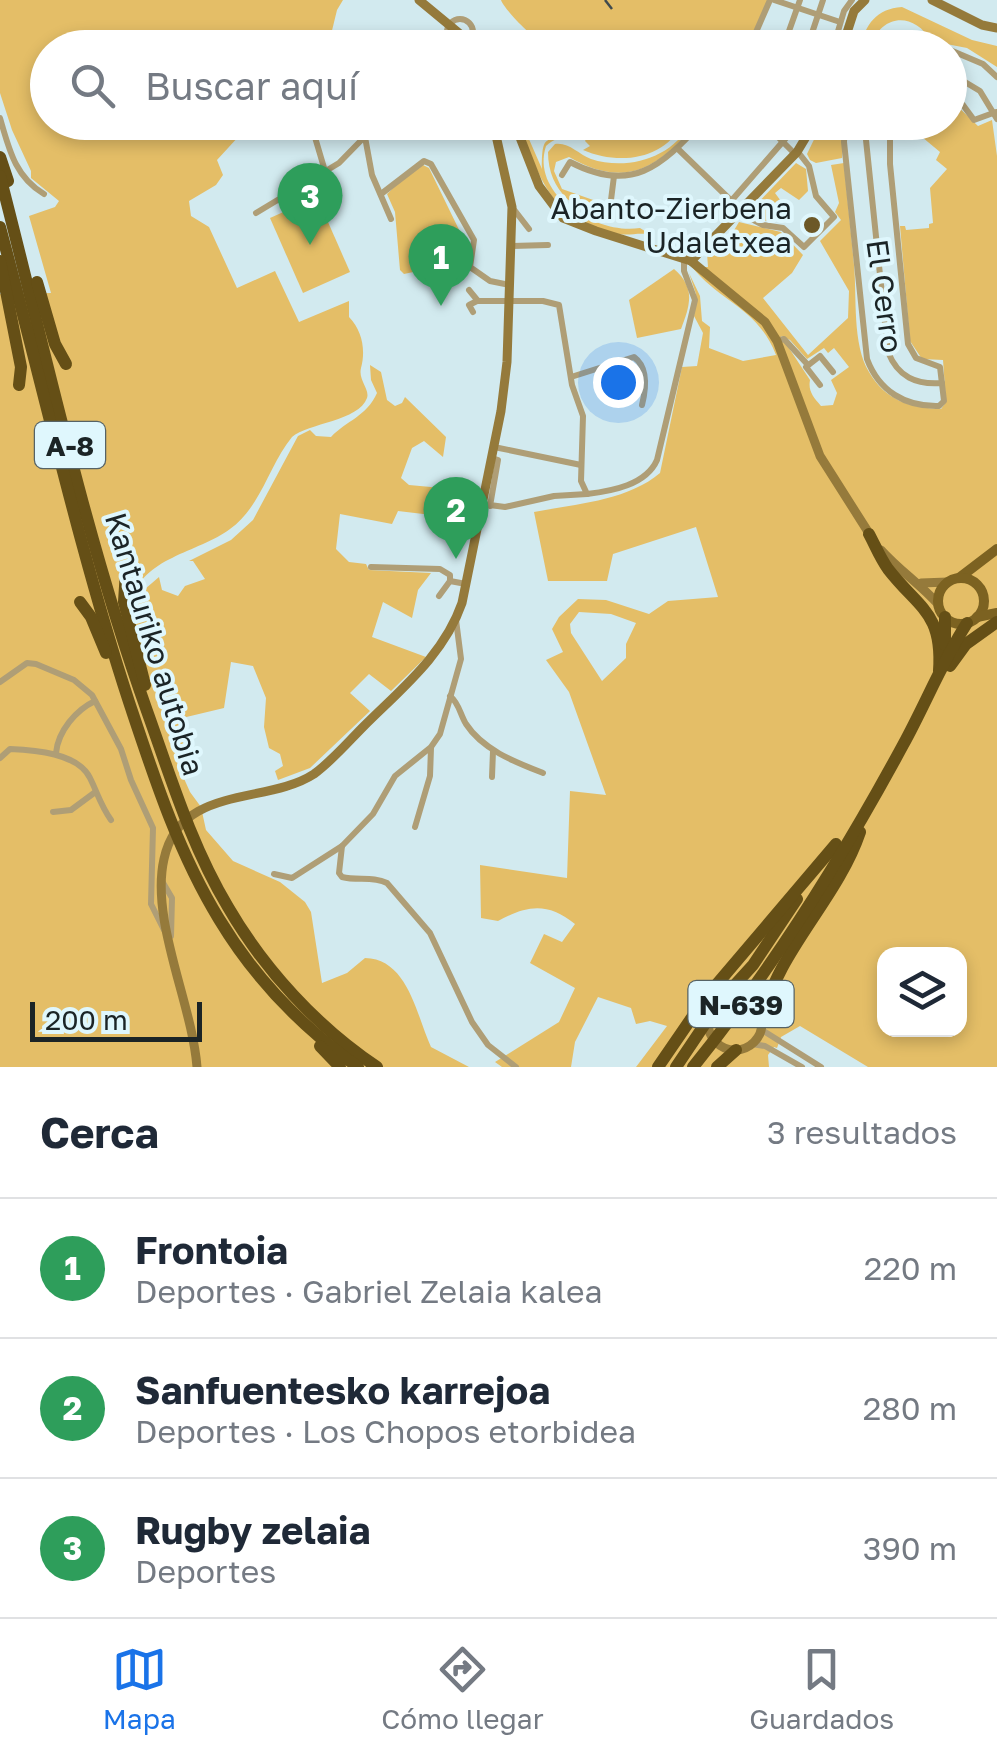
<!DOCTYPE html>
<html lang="es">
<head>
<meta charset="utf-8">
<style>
  body { margin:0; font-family:"Golos Text",sans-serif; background:#f2f2f3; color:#1f2937 }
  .controls { position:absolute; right:30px; bottom:30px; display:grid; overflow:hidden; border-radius:20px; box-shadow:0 5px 15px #0003 }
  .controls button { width:90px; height:90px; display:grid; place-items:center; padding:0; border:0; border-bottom:2px solid #e0e1e3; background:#fff; color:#1f2937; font:50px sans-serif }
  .scale { position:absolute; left:30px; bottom:25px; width:172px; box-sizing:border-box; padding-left:10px; border:5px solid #1b2426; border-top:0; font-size:28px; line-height:35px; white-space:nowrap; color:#1b2426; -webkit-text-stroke:8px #dff7fd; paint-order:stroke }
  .you { position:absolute; left:618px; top:382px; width:35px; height:35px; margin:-25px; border:8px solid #fff; border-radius:50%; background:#1a73e8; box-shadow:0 0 0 15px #1a73e833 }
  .badge { display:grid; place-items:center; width:65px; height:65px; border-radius:50%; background:#1a73e8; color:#fff; font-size:32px; font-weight:700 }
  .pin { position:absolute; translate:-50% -82px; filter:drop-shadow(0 2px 5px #0008) }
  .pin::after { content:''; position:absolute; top:52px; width:35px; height:30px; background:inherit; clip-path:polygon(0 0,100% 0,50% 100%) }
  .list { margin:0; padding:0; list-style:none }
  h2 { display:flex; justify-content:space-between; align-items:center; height:130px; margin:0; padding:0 40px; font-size:42px }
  h2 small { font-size:32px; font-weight:400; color:#747a83 }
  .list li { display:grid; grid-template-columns:65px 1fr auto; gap:30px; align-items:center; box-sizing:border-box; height:140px; padding:0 40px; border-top:2px solid #e0e1e3 }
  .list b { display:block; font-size:38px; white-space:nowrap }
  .list p { margin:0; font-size:32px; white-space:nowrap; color:#747a83 }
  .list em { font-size:32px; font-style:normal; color:#747a83 }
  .icon { flex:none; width:55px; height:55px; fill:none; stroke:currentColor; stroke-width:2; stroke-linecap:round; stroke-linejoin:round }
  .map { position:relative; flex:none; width:997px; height:1067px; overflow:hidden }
  .search { position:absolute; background:#fff; box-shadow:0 5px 15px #0003; left:30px; right:30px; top:30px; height:110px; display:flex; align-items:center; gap:25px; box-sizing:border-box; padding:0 35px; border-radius:55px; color:#747a83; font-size:38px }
  .sheet { height:550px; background:#fff }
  nav { display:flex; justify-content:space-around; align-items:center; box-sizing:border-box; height:140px; border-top:2px solid #e0e1e3; background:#fff; font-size:28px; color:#747a83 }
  nav a { display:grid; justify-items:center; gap:5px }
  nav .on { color:#1a73e8 }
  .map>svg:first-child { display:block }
  .green { fill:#e4be67; fill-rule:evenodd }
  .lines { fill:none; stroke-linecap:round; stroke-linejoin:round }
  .street { stroke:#af9e76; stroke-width:6 }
  .secondary { stroke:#957a3b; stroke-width:9 }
  .primary { stroke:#7c6221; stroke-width:10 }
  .highway { stroke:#654f16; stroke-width:12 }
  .rail { stroke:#3f4a4d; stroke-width:2.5; stroke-dasharray:15 8; stroke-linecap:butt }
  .poi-dot { fill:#6c5827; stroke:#dff7fd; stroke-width:4 }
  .labels { text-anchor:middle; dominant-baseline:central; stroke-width:8; stroke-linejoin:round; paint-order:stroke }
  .shield { fill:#dff7fd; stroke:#566366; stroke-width:2.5 }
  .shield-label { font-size:28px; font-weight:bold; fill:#1b2426 }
  .poi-label { font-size:30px; fill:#1b2426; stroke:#dff7fd; text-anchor:end }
  .street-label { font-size:30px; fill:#1b2426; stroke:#dff7fd }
</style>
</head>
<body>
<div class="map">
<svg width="997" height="1067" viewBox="0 0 997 1067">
  <rect width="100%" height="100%" fill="#d2eaef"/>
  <g class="green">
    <path d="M0 0H343L337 10 328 47 48 48V122L251 123 217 160 223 175 216 185 189 201 191 216 209 227 237 288 275 271 299 322 349 301V317C362 330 366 350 361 368 358 380 370 389 367 398 359 421 308 423 292 437 269 465 261 507 230 529 198 553 142 557 131 602L142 598 145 589 159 577 162 590 178 596 185 586 205 579 193 561H189L231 540 253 520 298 436 310 430 316 436 331 437C346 421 367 416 377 393L371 380 370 365 381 372 387 400 395 406 402 403 405 397 446 437 443 457 424 441 412 448 401 478 409 485 442 488 440 516 398 511 392 524 340 514 336 549 349 562 366 564 369 570 431 573 418 590 412 618 383 602 372 637 426 657 391 691 369 674 350 693 370 711 310 768 278 780 275 771 283 766 280 754 269 748 264 727 266 698 253 666 231 662 224 708 178 719 187 761 178 765 190 792 201 807 206 830 233 861 280 882 305 902 311 912 322 983 347 973 365 958C408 959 416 1014 431 1047L469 1067H0V294L51 293 29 216 55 207 59 201 31 178V171L12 130 0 93Z"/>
    <path d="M501 0H768L746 48 545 47 542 41C533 39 504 9 501 0Z"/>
    <path d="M902 7 972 40 997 46V67L967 48 931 41C914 11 880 14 871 47H860C866 24 876 9 902 7Z"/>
    <path d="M950 99 978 126 992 120 997 156V1067H868L800 1026 781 1037 777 1048 774 1047 768 1055 769 1067H636L667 1026 650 1021 636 1024 631 1008 598 997 575 1042 571 1067H502L495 1062 559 1022 575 988 530 963 544 934 562 942 575 924C548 902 527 905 498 921L481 918 480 865 567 878 570 791 606 795 569 692 546 660 563 652 552 629 559 617 578 599 606 600 649 614 668 601 718 597 696 527 613 554 607 581H548L534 512C575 504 627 501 660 473L682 367 697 366 703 333 694 316 696 294 689 273 700 296 702 321 710 327 709 348 743 361 776 355C758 308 720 302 692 267H708L707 253 730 237 739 222 781 232 803 255 792 273 763 298 808 355 848 318 849 291 820 241 841 220 835 212 839 203 831 165 844 163C847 197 851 231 854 265 857 297 852 344 869 372 885 400 910 408 941 409L946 402 943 360 922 359 910 341 900 226H905L906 230 929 228V224L933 223 930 188 947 169 936 160 940 152 922 137 921 123 950 122ZM781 336 790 340 807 359 824 348 828 353 834 348 849 367 831 380 837 393 833 405 821 406C813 397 808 391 810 380ZM579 612 611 614 636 623 626 644V658L602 681 571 633 570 624ZM884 954H960V1030H884Z"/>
    <path d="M595 122H682V123C665 161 617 165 583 150L590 146 585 141Z"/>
    <path d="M518 123H522L542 169C542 127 548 150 570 123H590C575 144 562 131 546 146 530 196 598 235 640 228L651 235C640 232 630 236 619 234 551 222 541 180 518 123Z"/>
    <path d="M690 123V130C652 174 620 186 569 157L556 162 554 171 562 189 596 201 595 214 612 223C577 212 548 192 548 152L555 144C569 142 578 154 591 159 627 171 673 158 690 123Z"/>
    <polygon points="822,123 844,123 842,158 816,163 810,160 807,154"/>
    <polygon points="796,163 806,169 808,191 799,200 781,188 775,193 789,212 780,221 764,221 752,215 751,210"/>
    <polygon points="423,165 429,168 464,240 455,263 404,274 400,270 395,212 387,194 415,167"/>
    <polygon points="317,197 350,272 303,293 270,218"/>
    <path d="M674 269C696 288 690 305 681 329L637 338 629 300Z"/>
  </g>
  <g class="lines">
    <g class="street">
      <polyline points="774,0 840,22"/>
      <circle cx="460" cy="32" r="13"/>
      <polyline points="749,48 770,0"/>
      <polyline points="783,48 800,0"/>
      <polyline points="807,48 823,0"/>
      <polyline points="833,48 844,11 852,0"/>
      <polyline points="950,50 983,64 997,77"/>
      <polyline points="950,73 980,91 997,119"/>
      <polyline points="950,96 963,105 974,120 996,112"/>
      <path d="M0 118C9 149 15 177 44 194"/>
      <polyline points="315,122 314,134 325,171"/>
      <polyline points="763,122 795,154"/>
      <path d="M845 122 844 142 867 359C879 391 905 407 939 406L944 401 940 367 916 358 908 344 890 164V122"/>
      <path d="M868 122 866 140 888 352C898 377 916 385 942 383"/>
      <polyline points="365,137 372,175 391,219"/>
      <polyline points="678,149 748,217 763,225 783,228 804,247 834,217 816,196 809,166 798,152"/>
      <path d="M562 175 570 162C631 194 661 167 702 122"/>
      <polyline points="381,194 424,161 431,164 474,240 470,267 490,281 510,285"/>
      <polyline points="732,200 800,122"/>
      <polyline points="600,206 610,208 614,176"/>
      <polyline points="512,207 529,229"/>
      <polyline points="256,213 339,163 379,122"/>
      <polyline points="512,246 548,245"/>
      <path d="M469 290 478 301H543L559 305 572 385 583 416 581 481 587 494C612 491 646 485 657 460L695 300 684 271V258"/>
      <polyline points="473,312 469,305 477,301"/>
      <polyline points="777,341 784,339 808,365"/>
      <path d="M571 377 634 357C649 368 646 389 642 405"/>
      <polyline points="820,385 806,367 820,356 833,372"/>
      <polyline points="494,447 581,465"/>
      <polyline points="482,504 505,507 554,496 587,494"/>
      <polyline points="490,506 498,460 492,458"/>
      <polyline points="371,567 440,569 450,575 450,581"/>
      <polyline points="439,596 450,581 466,584"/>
      <path d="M456 620 461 659 440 734 431 747 395 776 373 814 342 846 339 873 342 877C357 881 373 876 387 883L430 933 472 1022 488 1045 516 1067"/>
      <polyline points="0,682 27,663 36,664 74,680 92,695 121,749 131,780 153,828 151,904 164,930"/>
      <path d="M450 696C459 703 460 714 466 724 483 750 515 762 543 773"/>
      <path d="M56 753C58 731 76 710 95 701"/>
      <path d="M0 758 10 749C34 750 78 753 90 778 98 794 100 804 111 820"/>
      <polyline points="492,777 493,751"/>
      <polyline points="53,812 71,810 94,793"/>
      <polyline points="415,827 430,776 431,748"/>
      <polyline points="274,874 292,878 342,846"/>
      <polyline points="162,881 172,898 171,936"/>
      <polyline points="762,1030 821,1067"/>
      <polyline points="752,1044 765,1046 802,1067"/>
    </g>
    <g class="secondary">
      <polyline points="419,0 477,48"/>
      <polyline points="932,0 982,25 997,28"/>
      <polyline points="842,48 854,11 865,0"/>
      <polyline points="514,122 539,186 563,218 596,231 691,261 765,322 777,341 820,456 872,538"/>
      <polyline points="691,261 797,152 815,122"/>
      <path d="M881 550C899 570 920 584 938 604"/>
      <polyline points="921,583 948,582"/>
      <circle cx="735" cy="1023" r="27"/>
      <path d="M197 1067C192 1003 150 920 164 859 180 784 267 805 314 774 332 761 348 742 364 726 401 689 444 655 462 603L501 411 507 362 512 207 493 122"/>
    </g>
    <g class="primary">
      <polyline points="959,578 997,549"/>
      <circle cx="961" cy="601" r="23"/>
      <polyline points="977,617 997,613"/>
    </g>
    <g class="highway">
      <polyline points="0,157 8,181"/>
      <path d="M0 176C46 354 85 537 147 711 171 778 191 845 228 907 264 969 317 1027 377 1067"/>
      <path d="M0 227C43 386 78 546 129 702 154 777 178 852 219 919 254 977 303 1028 358 1067"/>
      <polyline points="0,261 21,367 19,385"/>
      <polyline points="37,282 55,344 66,364"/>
      <path d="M869 534C875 545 880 558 888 569 919 609 943 612 939 671"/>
      <polyline points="126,571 124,602 145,685"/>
      <polyline points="80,602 91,617 106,653"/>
      <polyline points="945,645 945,617"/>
      <polyline points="950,666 966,644 997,622"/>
      <polyline points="722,999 753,965 797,899"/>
      <path d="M762 1021C776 952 837 900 860 832"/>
      <polyline points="320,1046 340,1067"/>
      <polyline points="658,1067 706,997 836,844"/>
      <polyline points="676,1067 707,1021"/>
      <path d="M693 1067C774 967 842 858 903 745 925 705 942 662 967 623"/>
      <polyline points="717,1067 736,1050"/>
    </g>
    <polyline class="rail" points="605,0 612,9"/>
  </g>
  <circle class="poi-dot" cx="812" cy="225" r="10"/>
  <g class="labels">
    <g class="shield">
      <rect x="35" y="422" width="70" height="46" rx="8"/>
      <rect x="688.5" y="981" width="105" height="46" rx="8"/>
    </g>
    <g class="shield-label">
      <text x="70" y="445">A-8</text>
      <text x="741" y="1004">N-639</text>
    </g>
    <g class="poi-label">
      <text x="792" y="208">Abanto-Zierbena<tspan x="792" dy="34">Udaletxea</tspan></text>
    </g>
    <g class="street-label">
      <text transform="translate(885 296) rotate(82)">El Cerro</text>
      <text transform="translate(155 644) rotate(73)">Kantauriko autobia</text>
    </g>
  </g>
</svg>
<div class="controls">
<button><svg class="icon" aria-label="layers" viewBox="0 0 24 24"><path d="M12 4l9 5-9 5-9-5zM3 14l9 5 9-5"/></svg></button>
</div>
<div class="scale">200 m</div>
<div class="you"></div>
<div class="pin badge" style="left:441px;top:306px;background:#2e9e5b">1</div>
<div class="pin badge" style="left:456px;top:559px;background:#2e9e5b">2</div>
<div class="pin badge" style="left:310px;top:245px;background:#2e9e5b">3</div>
<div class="search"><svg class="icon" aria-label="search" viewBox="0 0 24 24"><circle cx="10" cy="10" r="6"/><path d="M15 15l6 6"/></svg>Buscar aquí</div>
</div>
<section class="sheet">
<h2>Cerca<small>3 resultados</small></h2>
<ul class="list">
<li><span class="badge" style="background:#2e9e5b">1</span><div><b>Frontoia</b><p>Deportes · Gabriel Zelaia kalea</p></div><em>220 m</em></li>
<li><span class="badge" style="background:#2e9e5b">2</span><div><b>Sanfuentesko karrejoa</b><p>Deportes · Los Chopos etorbidea</p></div><em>280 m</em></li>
<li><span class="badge" style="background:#2e9e5b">3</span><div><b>Rugby zelaia</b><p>Deportes</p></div><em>390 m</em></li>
</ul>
</section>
<nav>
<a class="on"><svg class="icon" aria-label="map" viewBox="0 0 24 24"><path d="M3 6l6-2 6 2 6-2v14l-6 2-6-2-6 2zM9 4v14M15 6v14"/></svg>Mapa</a>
<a><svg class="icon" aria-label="directions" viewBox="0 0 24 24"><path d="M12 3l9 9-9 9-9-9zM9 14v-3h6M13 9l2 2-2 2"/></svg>Cómo llegar</a>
<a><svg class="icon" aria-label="saved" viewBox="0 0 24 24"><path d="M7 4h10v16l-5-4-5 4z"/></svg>Guardados</a>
</nav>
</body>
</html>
